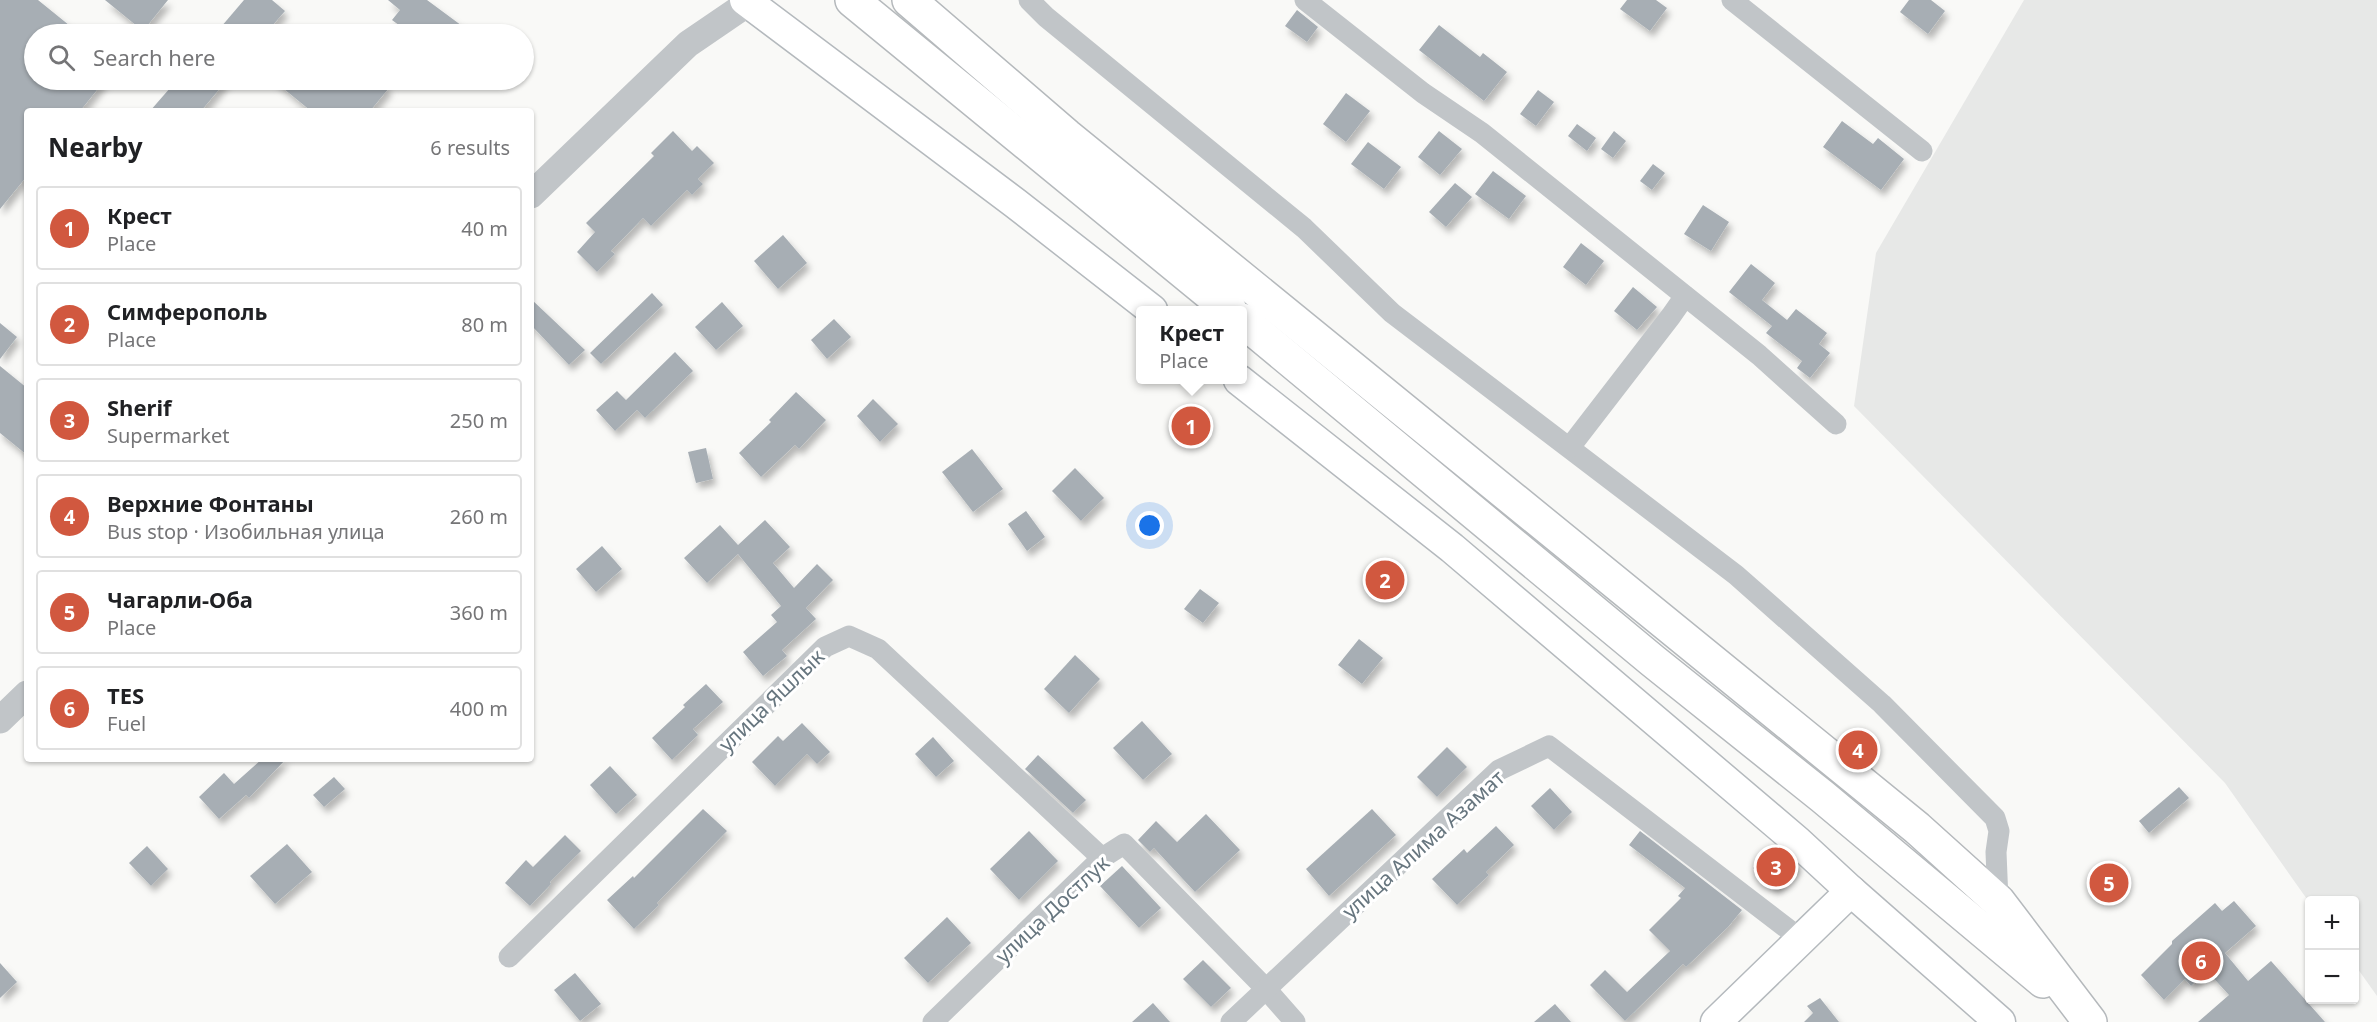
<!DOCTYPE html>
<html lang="en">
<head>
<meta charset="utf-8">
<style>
  body { margin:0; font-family:"Noto Sans",sans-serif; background:#f6f6f6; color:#202124 }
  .controls { position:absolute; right:18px; bottom:18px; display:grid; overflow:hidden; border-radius:6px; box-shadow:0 2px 4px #0004 }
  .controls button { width:54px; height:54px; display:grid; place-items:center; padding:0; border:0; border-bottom:2px solid #e0e0e0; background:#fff; color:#202124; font:30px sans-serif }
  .you { position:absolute; left:1150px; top:526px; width:21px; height:21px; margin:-15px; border:4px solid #fff; border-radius:50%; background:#1a73e8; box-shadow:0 0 0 9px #1a73e833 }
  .badge { display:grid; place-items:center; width:39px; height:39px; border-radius:50%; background:#d1583f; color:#fff; font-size:20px; font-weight:700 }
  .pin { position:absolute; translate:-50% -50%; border:3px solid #fff; box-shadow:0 2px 6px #0006 }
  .popup { position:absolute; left:1136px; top:306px; width:111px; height:78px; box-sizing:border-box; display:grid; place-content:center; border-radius:6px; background:#fff; filter:drop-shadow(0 2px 4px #0005); font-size:20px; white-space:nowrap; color:#757577 }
  .popup b { font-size:22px; color:#202124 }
  .popup::after { content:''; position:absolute; left:50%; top:100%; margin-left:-12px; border:12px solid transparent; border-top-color:#fff }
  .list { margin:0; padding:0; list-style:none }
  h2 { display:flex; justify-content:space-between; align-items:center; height:78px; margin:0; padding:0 24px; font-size:26px }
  h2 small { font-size:20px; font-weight:400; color:#757577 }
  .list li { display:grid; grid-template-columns:39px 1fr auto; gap:18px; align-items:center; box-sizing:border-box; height:84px; margin:0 12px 12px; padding:0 12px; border:2px solid #e0e0e0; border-radius:6px }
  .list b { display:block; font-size:22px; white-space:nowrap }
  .list p { margin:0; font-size:20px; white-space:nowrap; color:#757577 }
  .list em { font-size:20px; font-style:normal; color:#757577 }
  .icon { flex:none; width:33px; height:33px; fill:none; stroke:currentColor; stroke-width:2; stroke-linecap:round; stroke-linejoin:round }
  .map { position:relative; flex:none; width:2377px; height:1022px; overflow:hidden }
  .search { position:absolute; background:#fff; box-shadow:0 2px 4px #0004; left:24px; top:24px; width:510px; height:66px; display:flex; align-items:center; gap:15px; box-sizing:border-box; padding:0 21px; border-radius:33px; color:#757577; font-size:22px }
  .panel { position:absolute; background:#fff; box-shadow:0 2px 4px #0004; left:24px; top:108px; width:510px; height:654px; border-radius:6px }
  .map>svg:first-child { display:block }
  .built { fill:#e7e8e7 }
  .building { fill:#a7aeb4; filter:url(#shadow) }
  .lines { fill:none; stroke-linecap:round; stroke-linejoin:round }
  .secondary-casing { stroke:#b4b9bd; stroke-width:33 }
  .primary-casing { stroke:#b5b9bc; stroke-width:36 }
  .minor { stroke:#c1c5c8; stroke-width:21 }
  .tertiary { stroke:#c1c5c8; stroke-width:27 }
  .secondary { stroke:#fff; stroke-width:30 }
  .primary { stroke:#fff; stroke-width:33 }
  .labels { text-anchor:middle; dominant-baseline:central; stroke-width:6; stroke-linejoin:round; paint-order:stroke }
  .street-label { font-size:21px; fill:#67767f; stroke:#fff }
</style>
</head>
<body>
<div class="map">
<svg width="2377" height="1022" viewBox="0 0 2377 1022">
  <defs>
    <filter id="shadow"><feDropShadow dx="3.5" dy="6" stdDeviation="3" flood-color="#0004"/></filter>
  </defs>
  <rect width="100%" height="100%" fill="#f9f9f7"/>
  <polygon class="built" points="2024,0 2377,0 2377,996 2355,965 2354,900 2309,902 2225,783 1854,406 1876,253"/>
  <g class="building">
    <polygon points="0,0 38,0 80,34 34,34 34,80 105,80 80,111 27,111 27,176 0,209"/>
    <polygon points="105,0 168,0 143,31"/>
    <polygon points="244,0 272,0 285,11 265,34 215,34"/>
    <polygon points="388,0 427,0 473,34 411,34 392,20 400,10"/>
    <polygon points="1627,0 1656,0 1667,8 1650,31 1620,9"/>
    <polygon points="1909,0 1931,0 1945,11 1928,34 1900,12"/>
    <polygon points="1297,10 1318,27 1307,42 1285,26"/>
    <polygon points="1439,25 1480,57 1483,53 1507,72 1484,101 1419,50"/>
    <polygon points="177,80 227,80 201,111 150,111"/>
    <polygon points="273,80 380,80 389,88 370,111 311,111"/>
    <polygon points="1538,90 1554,102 1536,126 1520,114"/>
    <polygon points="1346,93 1370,111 1346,142 1323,124"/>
    <polygon points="1842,121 1873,144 1878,138 1904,159 1881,190 1823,147"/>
    <polygon points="1577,124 1596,138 1587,151 1568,136"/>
    <polygon points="673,131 692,151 697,146 714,163 698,179 703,184 692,195 687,190 651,226 643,218 611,251 615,254 597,272 577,252 595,232 586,223 654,156 651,153"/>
    <polygon points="1439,131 1462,149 1440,175 1418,157"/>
    <polygon points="1614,131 1626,141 1613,158 1601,149"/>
    <polygon points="1368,142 1401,167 1384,189 1351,164"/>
    <polygon points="1653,164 1665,173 1652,190 1640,181"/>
    <polygon points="1493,171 1526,196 1509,219 1475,194"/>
    <polygon points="1455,183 1472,197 1446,227 1429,212"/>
    <polygon points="1703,205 1729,222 1711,251 1684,234"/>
    <polygon points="783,235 807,263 778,289 754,261"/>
    <polygon points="1581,243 1604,261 1586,285 1563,267"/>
    <polygon points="1751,264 1775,283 1762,300 1787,320 1796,309 1827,333 1819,344 1830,353 1810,378 1797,368 1802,361 1766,333 1772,326 1729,292"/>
    <polygon points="1633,287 1657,307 1637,330 1614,311"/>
    <polygon points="652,293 663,305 601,364 590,353"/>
    <polygon points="531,299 585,350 569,365 531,325"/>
    <polygon points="722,302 743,326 716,350 695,327"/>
    <polygon points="834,319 851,337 827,359 811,340"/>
    <polygon points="0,323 17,337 0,359"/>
    <polygon points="675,352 693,371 645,418 637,410 615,431 596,410 617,391 626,400"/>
    <polygon points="0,366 27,388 27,455 0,433"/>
    <polygon points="796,392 826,420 799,449 795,445 761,477 739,453 771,422 769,420"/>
    <polygon points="873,399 898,424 880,442 857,416"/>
    <polygon points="706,448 713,479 696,483 688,452"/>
    <polygon points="972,449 1003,489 973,512 942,472"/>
    <polygon points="1075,468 1104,498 1081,521 1052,491"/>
    <polygon points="1026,511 1045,537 1027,551 1008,524"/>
    <polygon points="765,520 790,547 773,563 794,588 817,564 833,580 806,608 816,619 782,650 787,656 763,676 743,652 777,622 771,615 781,606 738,554 707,583 684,558 720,525 738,545"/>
    <polygon points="602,546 622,569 596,592 576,569"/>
    <polygon points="1200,589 1219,603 1203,623 1184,609"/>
    <polygon points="1359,639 1383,658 1362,684 1338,665"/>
    <polygon points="1075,655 1100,679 1069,713 1044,689"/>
    <polygon points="706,684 723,702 693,729 698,735 672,760 652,738 685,707 683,705"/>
    <polygon points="1142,721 1172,754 1143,780 1113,748"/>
    <polygon points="802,723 830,752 817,764 807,754 775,786 752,762 778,736 783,741"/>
    <polygon points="933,737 954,761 936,777 915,754"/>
    <polygon points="1447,747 1467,767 1437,797 1417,777"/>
    <polygon points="1038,755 1086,800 1073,813 1025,769"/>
    <polygon points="262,759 286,759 249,798 246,795 219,819 199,797 224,773 234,784"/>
    <polygon points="610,766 637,795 616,814 590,785"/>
    <polygon points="334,777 345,789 324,807 313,795"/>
    <polygon points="2179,787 2189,798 2149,833 2139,821"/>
    <polygon points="1550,788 1572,812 1554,830 1531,806"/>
    <polygon points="703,809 727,831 657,903 659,905 634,929 607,900 633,876 634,878"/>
    <polygon points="1372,809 1396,835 1329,896 1306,869"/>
    <polygon points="1206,814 1240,850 1195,892 1154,848 1150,852 1138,840 1156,821 1177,842"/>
    <polygon points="1496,826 1514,845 1486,872 1489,875 1457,905 1432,879 1464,849 1467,853"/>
    <polygon points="1029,831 1058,861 1019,900 990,869"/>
    <polygon points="1640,831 1742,910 1728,927 1686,967 1683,964 1625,1021 1590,985 1605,970 1627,992 1670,951 1649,930 1681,898 1678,896 1685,888 1629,845"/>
    <polygon points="565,835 581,851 550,882 551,884 530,906 505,883 526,860 533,867"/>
    <polygon points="287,844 312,872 275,904 250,876"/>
    <polygon points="1775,845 1798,865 1775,889 1753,868"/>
    <polygon points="147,846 168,869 151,886 129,863"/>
    <polygon points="1122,866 1161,908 1139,928 1100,886"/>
    <polygon points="2234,901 2256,926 2225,953 2248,981 2271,961 2325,1022 2198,1022 2229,995 2207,971 2191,986 2185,979 2164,1000 2141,975 2172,944 2172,941 2215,903 2222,911"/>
    <polygon points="947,917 971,943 928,983 904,958"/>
    <polygon points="1203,960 1231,988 1211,1007 1183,979"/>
    <polygon points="0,963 17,982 0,998"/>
    <polygon points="575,973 601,1004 580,1021 554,990"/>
    <polygon points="1820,998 1839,1022 1804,1022 1813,1013 1807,1006"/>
    <polygon points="1153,1003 1170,1022 1132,1022"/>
    <polygon points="1555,1004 1571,1022 1534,1022"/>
  </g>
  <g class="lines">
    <g class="secondary-casing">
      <g id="secondary">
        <polyline points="745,0 1015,203 1152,310"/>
        <polyline points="1239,380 1452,548 1798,842 1851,891"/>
        <polyline points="1716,1022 1851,891 2000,1022"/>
      </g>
    </g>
    <g class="primary-casing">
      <g id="primary">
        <polyline points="852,0 1230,310"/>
        <polyline points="909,0 1067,136 1917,828 1998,901 2090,1022"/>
        <polyline points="1242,320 1653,661 1823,797 2043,981"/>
      </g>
    </g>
    <g class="minor">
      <polyline points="1029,0 1046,17 1304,228 1392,313 1736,575 1882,704 1995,818 1999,831 1996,852 1998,901"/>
      <polyline points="1305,0 1423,93 1482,133 1759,355 1836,424"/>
      <polyline points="1732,0 1922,151"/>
      <polyline points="1570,447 1671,316 1685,296"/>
      <polyline points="509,957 825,647 849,636 878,649 1102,858"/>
      <polyline points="933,1022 1102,858 1124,844 1266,989 1295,1022"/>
      <polyline points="1231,1022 1499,770 1549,746 1801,939"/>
    </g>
    <g class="tertiary">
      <polyline points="531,195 688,44 748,3"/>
      <polyline points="0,720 27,694"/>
    </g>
    <use href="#secondary" class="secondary"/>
    <use href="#primary" class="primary"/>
  </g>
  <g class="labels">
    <g class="street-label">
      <text transform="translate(771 700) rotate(-44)">улица Яшлык</text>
      <text transform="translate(1423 844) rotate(-42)">улица Алима Азамат</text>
      <text transform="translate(1052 909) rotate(-43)">улица Достлук</text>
    </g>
  </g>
</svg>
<div class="controls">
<button>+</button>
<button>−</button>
</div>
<div class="you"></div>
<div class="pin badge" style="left:1191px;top:426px">1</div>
<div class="popup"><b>Крест</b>Place</div>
<div class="pin badge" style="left:1385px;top:580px">2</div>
<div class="pin badge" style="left:1776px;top:867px">3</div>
<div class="pin badge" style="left:1858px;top:750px">4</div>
<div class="pin badge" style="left:2109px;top:883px">5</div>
<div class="pin badge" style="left:2201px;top:961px">6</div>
<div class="search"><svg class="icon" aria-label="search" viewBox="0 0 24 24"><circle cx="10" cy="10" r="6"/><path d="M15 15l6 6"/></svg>Search here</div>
<section class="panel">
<h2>Nearby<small>6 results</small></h2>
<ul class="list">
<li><span class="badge">1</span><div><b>Крест</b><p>Place</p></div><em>40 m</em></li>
<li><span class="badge">2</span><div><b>Симферополь</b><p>Place</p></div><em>80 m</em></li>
<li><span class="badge">3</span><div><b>Sherif</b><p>Supermarket</p></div><em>250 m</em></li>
<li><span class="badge">4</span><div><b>Верхние Фонтаны</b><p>Bus stop · Изобильная улица</p></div><em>260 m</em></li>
<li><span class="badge">5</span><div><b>Чагарли-Оба</b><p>Place</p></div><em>360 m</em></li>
<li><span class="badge">6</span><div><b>TES</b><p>Fuel</p></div><em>400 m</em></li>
</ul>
</section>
</div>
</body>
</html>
